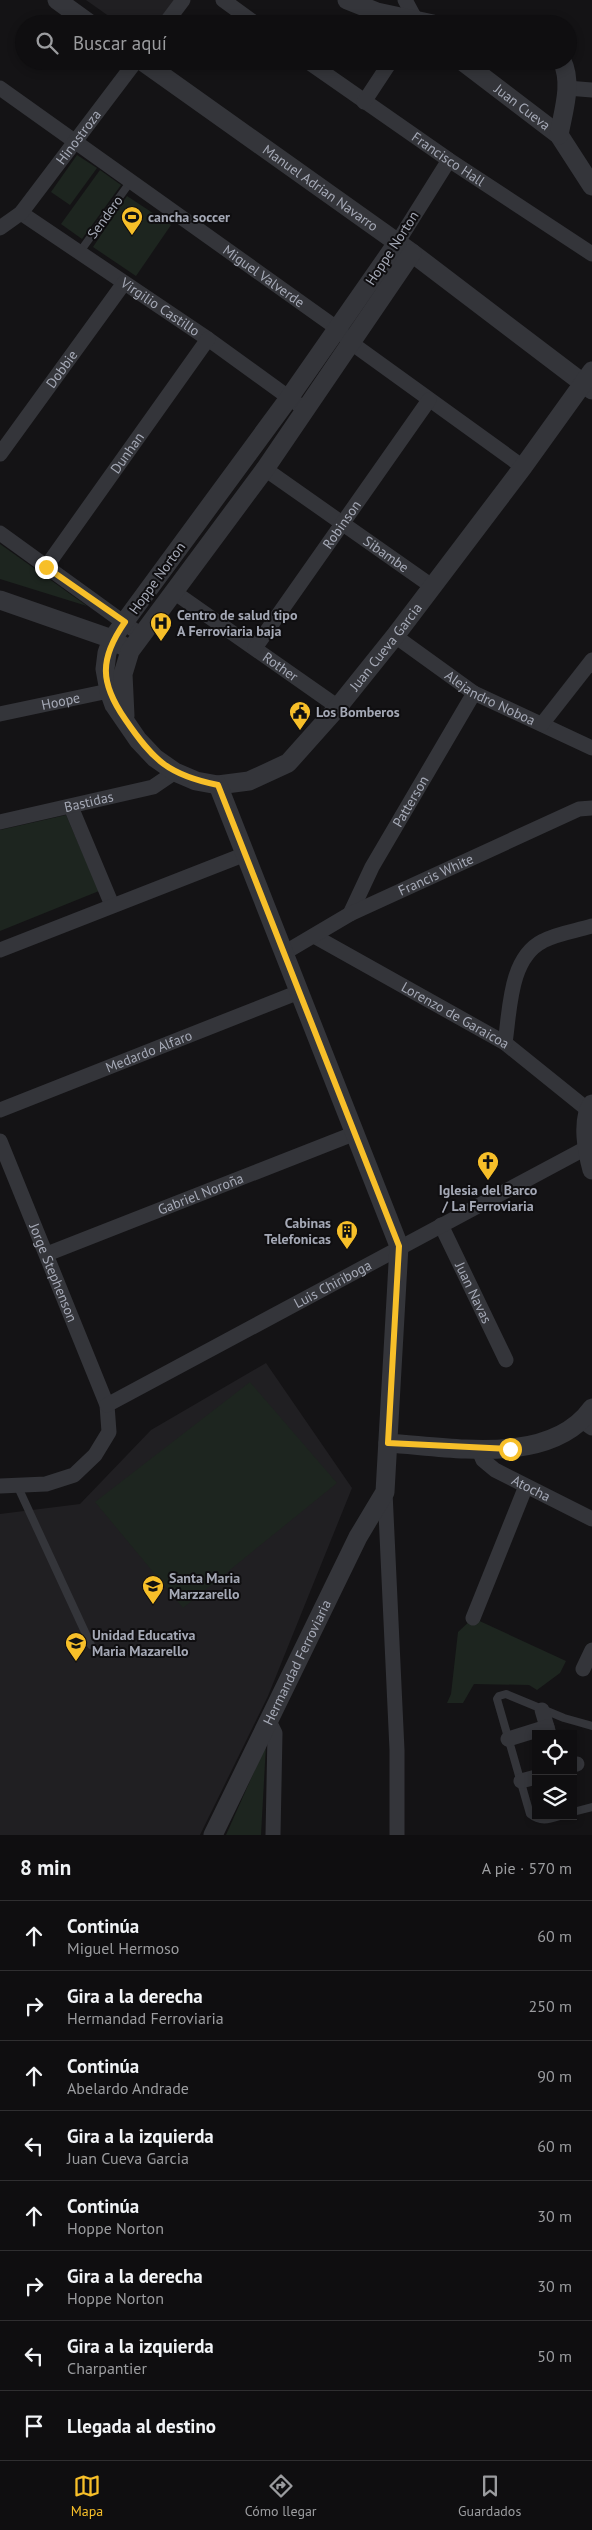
<!DOCTYPE html>
<html lang="es">
<head>
<meta charset="utf-8">
<style>
  body { margin:0; font-family:"PT Sans",sans-serif; background:#1d1c1e; color:#f1f3f6 }
  .controls { position:absolute; right:15px; bottom:15px; display:grid; overflow:hidden; border-radius:0px; box-shadow:0 2px 8px #0003 }
  .controls button { width:45px; height:45px; display:grid; place-items:center; padding:0; border:0; border-bottom:1px solid #2f2e30; background:#0f0e10; color:#f1f3f6; font:25px sans-serif }
  .stop { position:absolute; width:15px; height:15px; margin:-11px; border:4px solid #f7bf29; border-radius:50%; background:#fff }
  .stop.end { background:#f7bf29; border-color:#fff; box-shadow:0 1px 5px #0008 }
  .list { margin:0; padding:0; list-style:none }
  h2 { display:flex; justify-content:space-between; align-items:center; height:65px; margin:0; padding:0 20px; font-size:21px }
  h2 small { font-size:16px; font-weight:400; color:#9b9c9f }
  .list li { display:grid; grid-template-columns:32px 1fr auto; gap:15px; align-items:center; box-sizing:border-box; height:70px; padding:0 20px; border-top:1px solid #2f2e30 }
  .list b { display:block; font-size:19px; white-space:nowrap }
  .list p { margin:0; font-size:16px; white-space:nowrap; color:#9b9c9f }
  .list em { font-size:16px; font-style:normal; color:#9b9c9f }
  .icon { flex:none; width:28px; height:28px; fill:none; stroke:currentColor; stroke-width:2; stroke-linecap:round; stroke-linejoin:round }
  .map { position:relative; flex:none; width:592px; height:1835px; overflow:hidden }
  .search { position:absolute; background:#0f0e10; box-shadow:0 2px 8px #0003; left:15px; right:15px; top:15px; height:55px; display:flex; align-items:center; gap:12px; box-sizing:border-box; padding:0 18px; border-radius:28px; color:#9b9c9f; font-size:19px }
  .sheet { height:625px; background:#0f0e10 }
  nav { display:flex; justify-content:space-around; align-items:center; box-sizing:border-box; height:70px; border-top:1px solid #2f2e30; background:#0f0e10; font-size:14px; color:#9b9c9f }
  nav a { display:grid; justify-items:center; gap:2px }
  nav .on { color:#f7bf29 }
  .map>svg:first-child { display:block }
  .built { fill:#201f22 }
  .green { fill:#1d251f }
  .lines { fill:none; stroke-linecap:round; stroke-linejoin:round }
  .service { stroke:#34353a; stroke-width:8 }
  .minor { stroke:#34353a; stroke-width:15 }
  .tertiary { stroke:#34353a; stroke-width:19 }
  .route { stroke:#f7bf29; stroke-width:6 }
  .labels { text-anchor:middle; dominant-baseline:central; stroke-width:4; stroke-linejoin:round; paint-order:stroke }
  .street-label { font-size:14px; fill:#a5a9b6; stroke:#0f0e10 }
  .poi-label { font-size:14px; font-weight:bold; fill:#a5a9b6; stroke:#0f0e10; text-anchor:start }
</style>
</head>
<body>
<div class="map">
<svg width="592" height="1835" viewBox="0 0 592 1835">
  <rect width="100%" height="100%" fill="#141315"/>
  <g class="built">
    <polygon points="86,0 175,0 157,24 120,24"/>
    <polygon points="266,1363 352,1488 268,1696 200,1835 0,1835 0,1514 80,1504 151,1430"/>
  </g>
  <g class="green">
    <polygon points="77,155 97,168 70,205 51,192"/>
    <polygon points="100,170 121,185 82,239 61,224"/>
    <polygon points="127,196 171,225 136,276 93,247"/>
    <polygon points="0,544 87,606 0,579"/>
    <polygon points="66,815 99,891 0,931 0,830"/>
    <polygon points="250,1382 337,1483 183,1608 95,1502"/>
    <polygon points="473,1618 566,1661 560,1673 537,1690 529,1685 474,1684 463,1703 447,1703 451,1694 458,1632"/>
    <polygon points="266,1745 261,1835 226,1835"/>
  </g>
  <g class="lines">
    <g class="service">
      <polyline points="79,253 131,181"/>
      <polyline points="17,1485 91,1645"/>
      <polyline points="573,1812 592,1807"/>
      <path d="M560 1816C548 1820 540 1822 530 1814L497 1699 499 1696 506 1694 564 1718 592 1726"/>
    </g>
    <g class="minor">
      <polyline points="223,0 256,24"/>
      <polyline points="405,0 417,22 415,24"/>
      <polyline points="165,24 183,0"/>
      <path id="s1" d="M307 61 449 160 592 254"/>
      <path id="s2" d="M0 88 338 329 350 342 523 467"/>
      <polyline points="567,88 592,90"/>
      <polyline points="364,102 391,61"/>
      <path id="s3" d="M21 213 208 339 306 410"/>
      <path id="s4" d="M0 228 21 213 136 61"/>
      <polyline points="397,243 449,160"/>
      <path id="s5" d="M0 454 124 283"/>
      <path id="s6" d="M265 469 433 587"/>
      <polyline points="0,533 141,635"/>
      <path id="s7" d="M46 567 208 339"/>
      <path id="s8" d="M174 592 338 707"/>
      <path id="s9" d="M395 636 474 693 592 748"/>
      <path id="s10" d="M255 648 429 400"/>
      <path id="s11" d="M0 714 118 689"/>
      <polyline points="542,724 592,660"/>
      <polyline points="71,807 112,905"/>
      <path id="s12" d="M0 822 153 787 175 772"/>
      <path id="s13" d="M350 914 372 867 474 693"/>
      <path id="s14" d="M314 936 505 1043 588 1110"/>
      <polyline points="0,950 243,855"/>
      <path id="s15" d="M284 953 350 914 579 809 592 808"/>
      <path d="M505 1043C510 1011 509 958 543 941 558 933 576 931 592 926"/>
      <path id="s16" d="M0 1110 299 992"/>
      <path id="s17" d="M0 1141 107 1405 109 1432 95 1455 74 1475 46 1484 0 1486"/>
      <path id="s18" d="M441 1225 506 1360"/>
      <path id="s19" d="M47 1254 353 1134"/>
      <path id="s20" d="M107 1405 586 1148"/>
      <polyline points="582,1421 592,1428"/>
      <path id="s21" d="M478 1448 483 1460 495 1470 592 1519"/>
      <polyline points="385,1492 397,1750 397,1835"/>
      <polyline points="473,1618 526,1486"/>
      <polyline points="583,1669 592,1650"/>
      <polyline points="542,1710 549,1734"/>
      <polyline points="269,1721 275,1733 273,1835"/>
      <polyline points="508,1739 547,1727"/>
      <polyline points="573,1765 577,1764"/>
      <polyline points="521,1781 536,1777"/>
    </g>
    <g class="tertiary">
      <polyline points="57,0 90,24"/>
      <polyline points="347,0 377,12 433,24"/>
      <path id="s22" d="M142 61 412 253 592 390"/>
      <path id="s23" d="M462 61 559 135 592 186"/>
      <path d="M559 135C563 112 573 83 562 61"/>
      <path id="s24" d="M397 243 289 398 112 639 107 653 105 669 109 691 114 705 138 740 155 758 175 772 196 781 218 785 249 781 288 763 338 707 395 636 523 467 592 371"/>
      <polyline points="0,600 112,639 123,646"/>
      <polyline points="125,716 123,674 130,651 265,469 412,253"/>
      <path d="M592 1104C581 1120 587 1152 592 1170"/>
      <path d="M388 1443C451 1447 550 1467 592 1408"/>
      <path id="s25" d="M213 1835 358 1537 385 1492 399 1246 218 785"/>
    </g>
  </g>
  <g class="lines">
    <path class="route" d="M46 567 125 622C99 659 100 683 125 719 153 760 168 775 218 785L399 1246 388 1443 510 1449"/>
  </g>
  <defs>
    <g id="stadium-pin" transform="scale(1.125)"><path d="M0 17L-7.5 6A9.5 9.5 0 1 1 7.5 6Z" fill="#f7bf29" stroke="#0f0e10"/><path d="M0-5a6.5 5 0 1 0 0 10a6.5 5 0 1 0 0-10ZM-3.5-1.8h7v3.6h-7Z" fill="#111"/></g>
    <g id="hospital-pin" transform="scale(1.125)"><path d="M0 17L-7.5 6A9.5 9.5 0 1 1 7.5 6Z" fill="#f7bf29" stroke="#0f0e10"/><path d="M-5-5h3v3.5h4V-5h3V5h-3V1.5h-4V5h-3Z" fill="#111"/></g>
    <g id="civic-pin" transform="scale(1.125)"><path d="M0 17L-7.5 6A9.5 9.5 0 1 1 7.5 6Z" fill="#f7bf29" stroke="#0f0e10"/><path d="M-.6-6.5H3V-4.5H.6V-3L4-1V1h2V6H-6V1h2V-1L-.6-3ZM-1.2 2.5V6h2.4V2.5Z" fill="#111"/></g>
    <g id="church-pin" transform="scale(1.125)"><path d="M0 17L-7.5 6A9.5 9.5 0 1 1 7.5 6Z" fill="#f7bf29" stroke="#0f0e10"/><path d="M-1.2-6h2.4v3.5h3.3v2.4h-3.3V6h-2.4V-.1h-3.3v-2.4h3.3Z" fill="#111"/></g>
    <g id="building-pin" transform="scale(1.125)"><path d="M0 17L-7.5 6A9.5 9.5 0 1 1 7.5 6Z" fill="#f7bf29" stroke="#0f0e10"/><path d="M-4-6H4V6H1V3H-1V6H-4ZM-2.5-4.3h1.7v1.8h-1.7ZM.8-4.3h1.7v1.8H.8ZM-2.5-1h1.7V.8h-1.7ZM.8-1h1.7V.8H.8Z" fill="#111"/></g>
    <g id="university-pin" transform="scale(1.125)"><path d="M0 17L-7.5 6A9.5 9.5 0 1 1 7.5 6Z" fill="#f7bf29" stroke="#0f0e10"/><path d="M0-5L7-2L0 1L-7-2ZM-4 1L0 2.5L4 1V4Q0 6-4 4Z" fill="#111"/></g>
    <g id="school-pin" transform="scale(1.125)"><path d="M0 17L-7.5 6A9.5 9.5 0 1 1 7.5 6Z" fill="#f7bf29" stroke="#0f0e10"/><path d="M0-5L7-2L0 1L-7-2ZM-4 1L0 2.5L4 1V4Q0 6-4 4Z" fill="#111"/></g>
  </defs>
  <g fill-rule="evenodd">
    <use href="#stadium-pin" x="132" y="217"/>
    <use href="#hospital-pin" x="161" y="623"/>
    <use href="#civic-pin" x="300" y="712"/>
    <use href="#church-pin" x="488" y="1162"/>
    <use href="#building-pin" x="347" y="1231"/>
    <use href="#university-pin" x="153" y="1586"/>
    <use href="#school-pin" x="76" y="1643"/>
  </g>
  <g class="labels">
    <g class="street-label">
      <text stroke="none"><textPath href="#s23" startOffset="76">Juan Cueva</textPath></text>
      <text stroke="none"><textPath href="#s4" startOffset="121">Hinostroza</textPath></text>
      <text stroke="none"><textPath href="#s1" startOffset="172">Francisco Hall</textPath></text>
      <text stroke="none"><textPath href="#s22" startOffset="219">Manuel Adrian Navarro</textPath></text>
      <text transform="translate(105 217) rotate(-54)">Sendero</text>
      <text transform="translate(392 248) rotate(-57)">Hoppe Norton</text>
      <text stroke="none"><textPath href="#s2" startOffset="324">Miguel Valverde</textPath></text>
      <text stroke="none"><textPath href="#s3" startOffset="168">Virgilio Castillo</textPath></text>
      <text stroke="none"><textPath href="#s5" startOffset="105">Dobbie</textPath></text>
      <text stroke="none"><textPath href="#s7" startOffset="140">Dunhan</textPath></text>
      <text stroke="none"><textPath href="#s10" startOffset="151">Robinson</textPath></text>
      <text stroke="none"><textPath href="#s6" startOffset="148">Sibambe</textPath></text>
      <text transform="translate(157 578) rotate(-54)">Hoppe Norton</text>
      <text stroke="none"><textPath href="#s24" startOffset="919">Juan Cueva Garcia</textPath></text>
      <text stroke="none"><textPath href="#s8" startOffset="130">Rother</textPath></text>
      <text stroke="none"><textPath href="#s9" startOffset="114">Alejandro Noboa</textPath></text>
      <text stroke="none"><textPath href="#s11" startOffset="62">Hoope</textPath></text>
      <text stroke="none"><textPath href="#s12" startOffset="91">Bastidas</textPath></text>
      <text stroke="none"><textPath href="#s13" startOffset="128">Patterson</textPath></text>
      <text stroke="none"><textPath href="#s15" startOffset="171">Francis White</textPath></text>
      <text stroke="none"><textPath href="#s14" startOffset="162">Lorenzo de Garaicoa</textPath></text>
      <text stroke="none"><textPath href="#s16" startOffset="160">Medardo Alfaro</textPath></text>
      <text stroke="none"><textPath href="#s19" startOffset="165">Gabriel Noroña</textPath></text>
      <text stroke="none"><textPath href="#s17" startOffset="142">Jorge Stephenson</textPath></text>
      <text stroke="none"><textPath href="#s20" startOffset="256">Luis Chiriboga</textPath></text>
      <text stroke="none"><textPath href="#s18" startOffset="75">Juan Navas</textPath></text>
      <text stroke="none"><textPath href="#s21" startOffset="69">Atocha</textPath></text>
      <text stroke="none"><textPath href="#s25" startOffset="192">Hermandad Ferroviaria</textPath></text>
    </g>
    <g class="poi-label">
      <text x="148" y="217">cancha soccer</text>
      <text x="177" y="615">Centro de salud tipo<tspan x="177" dy="16">A Ferroviaria baja</tspan></text>
      <text x="316" y="712">Los Bomberos</text>
      <text x="488" y="1190" text-anchor="middle">Iglesia del Barco<tspan x="488" dy="16">/ La Ferroviaria</tspan></text>
      <text x="331" y="1223" text-anchor="end">Cabinas<tspan x="331" dy="16">Telefonicas</tspan></text>
      <text x="169" y="1578">Santa Maria<tspan x="169" dy="16">Marzzarello</tspan></text>
      <text x="92" y="1635">Unidad Educativa<tspan x="92" dy="16">Maria Mazarello</tspan></text>
    </g>
  </g>
</svg>
<div class="controls">
<button><svg class="icon" aria-label="locate" viewBox="0 0 24 24"><circle cx="12" cy="12" r="6"/><path d="M12 2v4M12 18v4M2 12h4M18 12h4"/></svg></button>
<button><svg class="icon" aria-label="layers" viewBox="0 0 24 24"><path d="M12 4l9 5-9 5-9-5zM3 14l9 5 9-5"/></svg></button>
</div>
<div class="stop" style="left:510px;top:1449px"></div>
<div class="stop end" style="left:46px;top:567px"></div>
<div class="search"><svg class="icon" aria-label="search" viewBox="0 0 24 24"><circle cx="10" cy="10" r="6"/><path d="M15 15l6 6"/></svg>Buscar aquí</div>
</div>
<section class="sheet">
<h2>8 min<small>A pie · 570 m</small></h2>
<ul class="list">
<li><svg class="icon" aria-label="ahead" viewBox="0 0 24 24"><path d="M12 20V5M6 11l6-6 6 6"/></svg><div><b>Continúa</b><p>Miguel Hermoso</p></div><em>60 m</em></li>
<li><svg class="icon" aria-label="right" viewBox="0 0 24 24"><path d="M7 20v-9h11M14 6l5 5-5 5"/></svg><div><b>Gira a la derecha</b><p>Hermandad Ferroviaria</p></div><em>250 m</em></li>
<li><svg class="icon" aria-label="ahead" viewBox="0 0 24 24"><path d="M12 20V5M6 11l6-6 6 6"/></svg><div><b>Continúa</b><p>Abelardo Andrade</p></div><em>90 m</em></li>
<li><svg class="icon" aria-label="left" viewBox="0 0 24 24"><path d="M17 20v-9H6M10 6l-5 5 5 5"/></svg><div><b>Gira a la izquierda</b><p>Juan Cueva Garcia</p></div><em>60 m</em></li>
<li><svg class="icon" aria-label="ahead" viewBox="0 0 24 24"><path d="M12 20V5M6 11l6-6 6 6"/></svg><div><b>Continúa</b><p>Hoppe Norton</p></div><em>30 m</em></li>
<li><svg class="icon" aria-label="right" viewBox="0 0 24 24"><path d="M7 20v-9h11M14 6l5 5-5 5"/></svg><div><b>Gira a la derecha</b><p>Hoppe Norton</p></div><em>30 m</em></li>
<li><svg class="icon" aria-label="left" viewBox="0 0 24 24"><path d="M17 20v-9H6M10 6l-5 5 5 5"/></svg><div><b>Gira a la izquierda</b><p>Charpantier</p></div><em>50 m</em></li>
<li><svg class="icon" aria-label="arrive" viewBox="0 0 24 24"><path d="M6 21V4h12l-3 4 3 4H6"/></svg><div><b>Llegada al destino</b></div></li>
</ul>
</section>
<nav>
<a class="on"><svg class="icon" aria-label="map" viewBox="0 0 24 24"><path d="M3 6l6-2 6 2 6-2v14l-6 2-6-2-6 2zM9 4v14M15 6v14"/></svg>Mapa</a>
<a><svg class="icon" aria-label="directions" viewBox="0 0 24 24"><path d="M12 3l9 9-9 9-9-9zM9 14v-3h6M13 9l2 2-2 2"/></svg>Cómo llegar</a>
<a><svg class="icon" aria-label="saved" viewBox="0 0 24 24"><path d="M7 4h10v16l-5-4-5 4z"/></svg>Guardados</a>
</nav>
</body>
</html>
